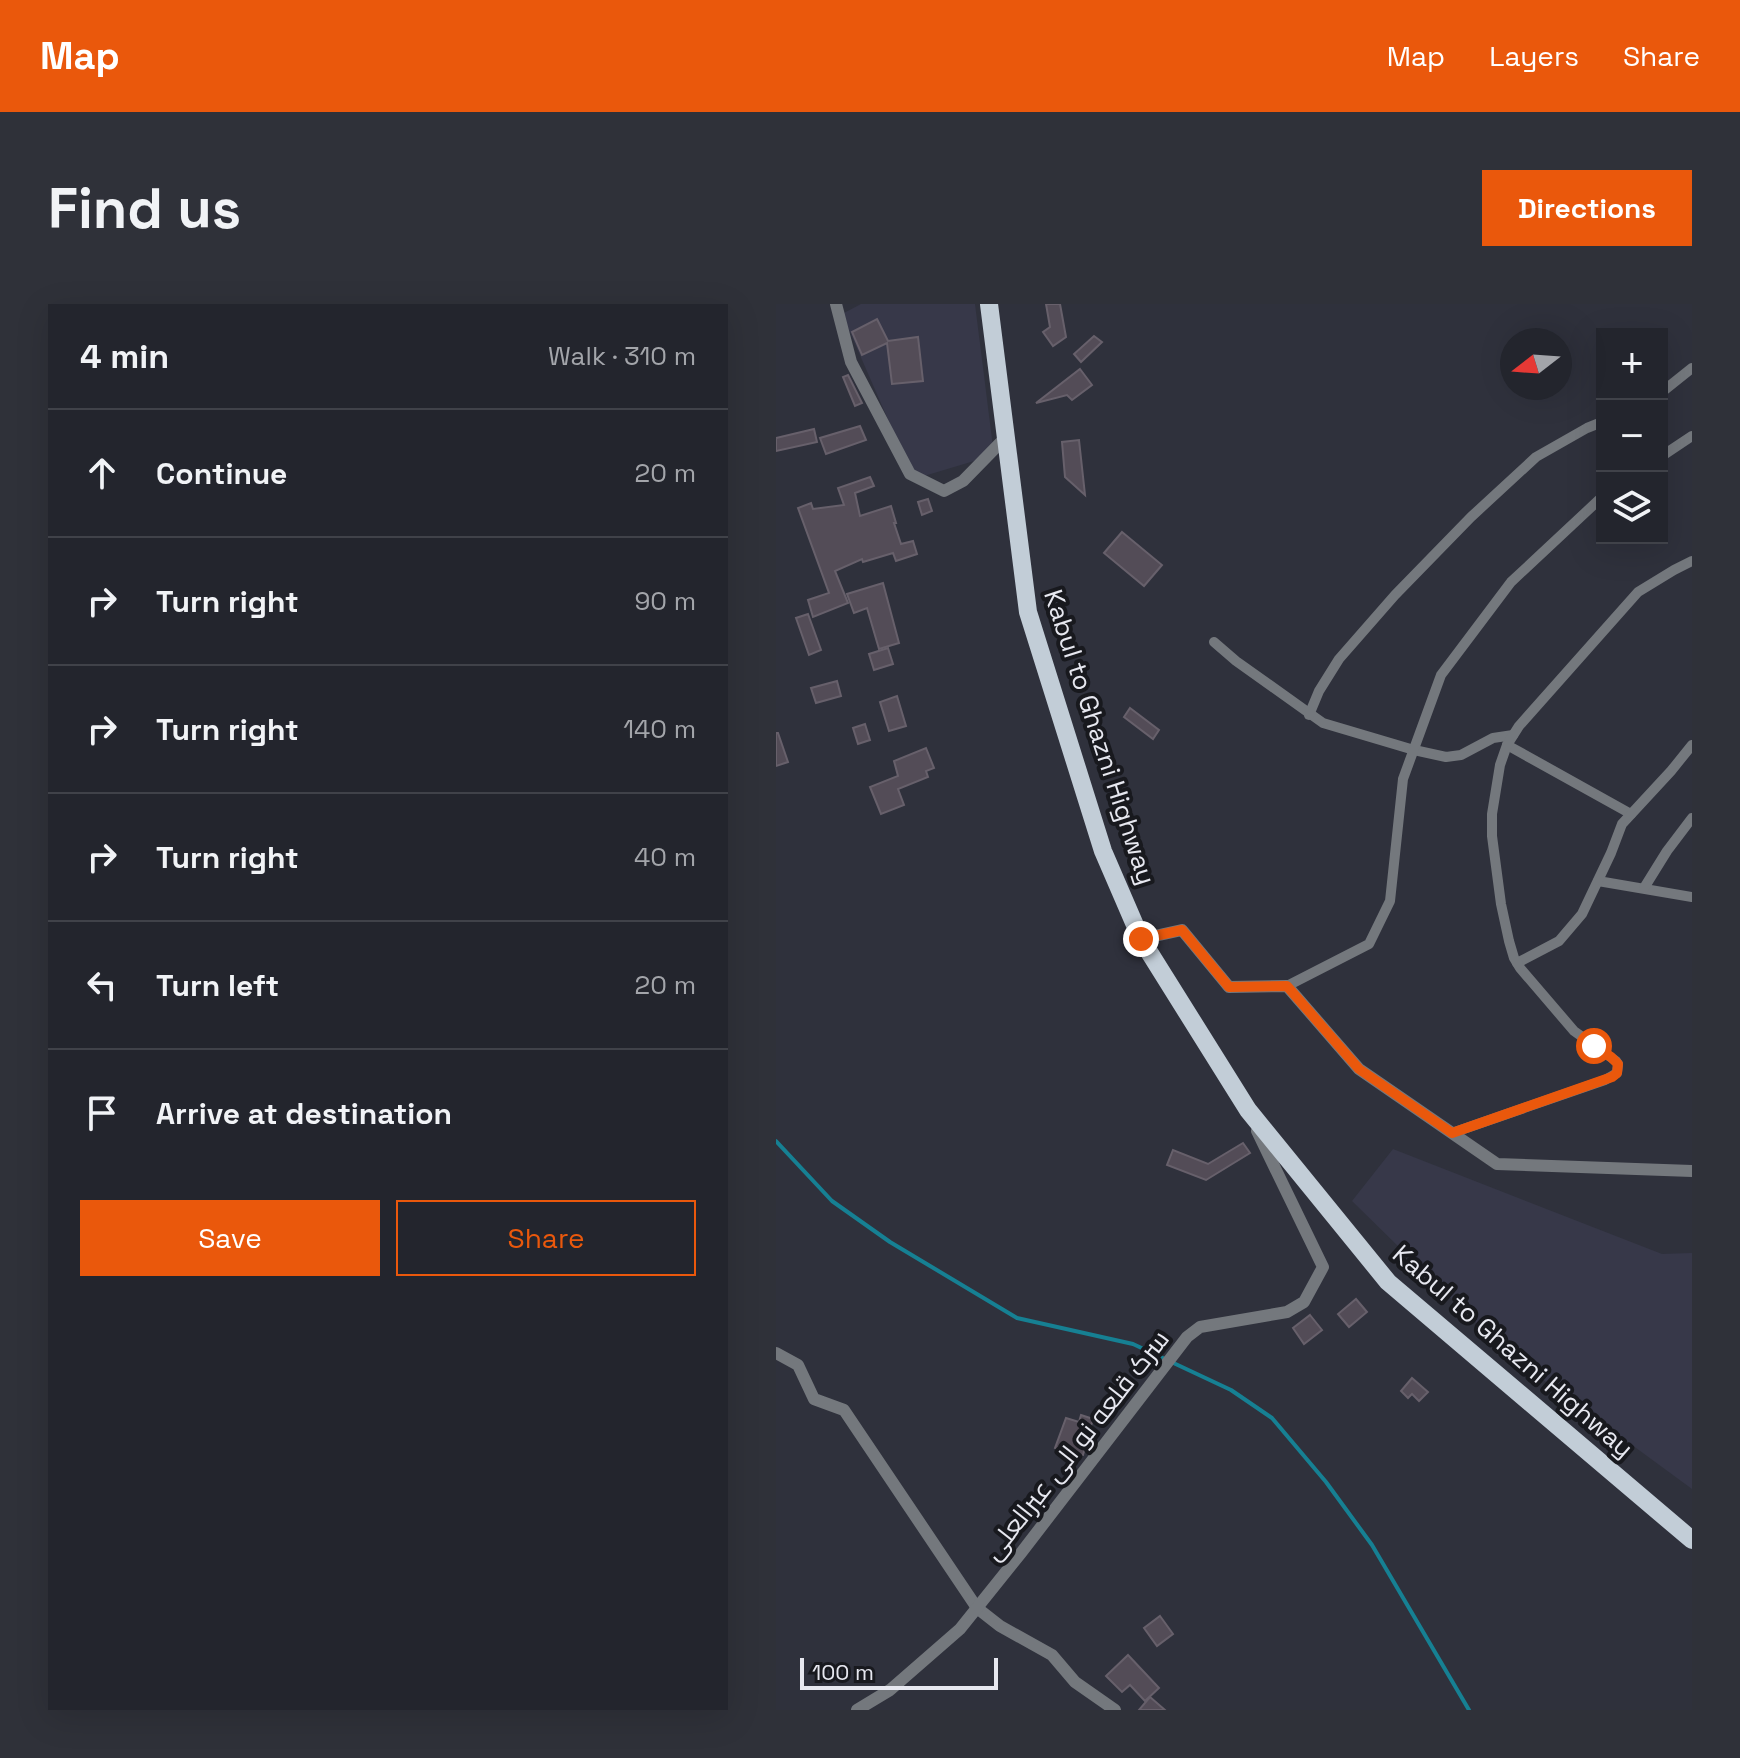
<!DOCTYPE html>
<html lang="en">
<head>
<meta charset="utf-8">
<style>
  body { margin:0; font-family:"Space Grotesk",Cairo,sans-serif; background:#2f3139; color:#f1f3f6 }
  .controls { position:absolute; right:24px; top:24px; display:grid; overflow:hidden; border-radius:0px; box-shadow:0 8px 32px #0002 }
  .controls button { width:72px; height:72px; display:grid; place-items:center; padding:0; border:0; border-bottom:2px solid #404249; background:#23252d; color:#f1f3f6; font:40px sans-serif }
  .compass { position:absolute; left:724px; top:24px; width:72px; height:72px; border-radius:50%; background:#23252d; box-shadow:0 8px 32px #0002; rotate:253deg }
  .scale { position:absolute; left:24px; bottom:20px; width:198px; box-sizing:border-box; padding-left:8px; border:4px solid #e7e8f0; border-top:0; font-size:22px; line-height:28px; white-space:nowrap; color:#e7e8f0; -webkit-text-stroke:6px #18191e; paint-order:stroke }
  .stop { position:absolute; width:24px; height:24px; margin:-18px; border:6px solid #ea580c; border-radius:50%; background:#fff }
  .stop.end { background:#ea580c; border-color:#fff; box-shadow:0 2px 8px #0008 }
  .list { margin:0; padding:0; list-style:none }
  h2 { display:flex; justify-content:space-between; align-items:center; height:104px; margin:0; padding:0 32px; font-size:34px }
  h2 small { font-size:26px; font-weight:400; color:#a3a5aa }
  .list li { display:grid; grid-template-columns:52px 1fr auto; gap:24px; align-items:center; box-sizing:border-box; height:128px; padding:0 32px; border-top:2px solid #404249 }
  .list b { display:block; font-size:30px; white-space:nowrap }
  .list em { font-size:26px; font-style:normal; color:#a3a5aa }
  .actions { display:flex; gap:16px; padding:24px 32px }
  .actions a { flex:1; padding:18px 0; border:2px solid #ea580c; border-radius:0px; text-align:center; font-size:28px; color:#ea580c }
  .actions .main { background:#ea580c; color:#fff }
  .icon { flex:none; width:44px; height:44px; fill:none; stroke:currentColor; stroke-width:2; stroke-linecap:round; stroke-linejoin:round }
  .map { position:relative; flex:none; width:916px; height:1406px; overflow:hidden; border-radius:0px }
  header { display:flex; align-items:center; gap:48px; box-sizing:border-box; height:112px; padding:0 40px; background:#ea580c; color:#fff }
  header strong { font-size:38px }
  nav { display:flex; gap:44px; margin-inline-start:auto; font-size:28px }
  .intro { display:flex; align-items:center; justify-content:space-between; box-sizing:border-box; height:192px; padding:0 48px }
  h1 { margin:0; font-size:56px }
  .button { padding:20px 36px; border-radius:0px; background:#ea580c; color:#fff; font-size:28px; font-weight:700 }
  main { display:flex; gap:48px; padding:0 48px }
  aside { flex:1; background:#23252d; border-radius:0px; box-shadow:0 8px 32px #0002 }
  .map>svg:first-child { display:block }
  .built { fill:#373849 }
  .lines { fill:none; stroke-linecap:round; stroke-linejoin:round }
  .stream { stroke:#168093; stroke-width:4 }
  .building { fill:#534c57; stroke:#67606b; stroke-width:2 }
  .minor { stroke:#74787d; stroke-width:10 }
  .tertiary { stroke:#74787d; stroke-width:12 }
  .trunk { stroke:#c2cdd7; stroke-width:18 }
  .route { stroke:#ea580c; stroke-width:10 }
  .labels { text-anchor:middle; dominant-baseline:central; stroke-width:8; stroke-linejoin:round; paint-order:stroke }
  .street-label { font-size:26px; fill:#e7e8f0; stroke:#18191e }
</style>
</head>
<body>
<header>
<strong>Map</strong>
<nav><a>Map</a><a>Layers</a><a>Share</a></nav>
</header>
<div class="intro"><h1>Find us</h1><a class="button">Directions</a></div>
<main>
<aside>
<h2>4 min<small>Walk · 310 m</small></h2>
<ul class="list">
<li><svg class="icon" aria-label="ahead" viewBox="0 0 24 24"><path d="M12 20V5M6 11l6-6 6 6"/></svg><div><b>Continue</b></div><em>20 m</em></li>
<li><svg class="icon" aria-label="right" viewBox="0 0 24 24"><path d="M7 20v-9h11M14 6l5 5-5 5"/></svg><div><b>Turn right</b></div><em>90 m</em></li>
<li><svg class="icon" aria-label="right" viewBox="0 0 24 24"><path d="M7 20v-9h11M14 6l5 5-5 5"/></svg><div><b>Turn right</b></div><em>140 m</em></li>
<li><svg class="icon" aria-label="right" viewBox="0 0 24 24"><path d="M7 20v-9h11M14 6l5 5-5 5"/></svg><div><b>Turn right</b></div><em>40 m</em></li>
<li><svg class="icon" aria-label="left" viewBox="0 0 24 24"><path d="M17 20v-9H6M10 6l-5 5 5 5"/></svg><div><b>Turn left</b></div><em>20 m</em></li>
<li><svg class="icon" aria-label="arrive" viewBox="0 0 24 24"><path d="M6 21V4h12l-3 4 3 4H6"/></svg><div><b>Arrive at destination</b></div></li>
</ul>
<div class="actions"><a class="main">Save</a><a>Share</a></div>
</aside>
<div class="map">
<svg width="916" height="1406" viewBox="0 0 916 1406">
  <rect width="100%" height="100%" fill="#2f313c"/>
  <g class="built">
    <polygon points="85,0 199,0 218,151 138,175 66,10"/>
    <polygon points="617,845 886,950 916,949 916,1185 732,1050 576,897"/>
  </g>
  <g class="lines">
    <polyline class="stream" points="0,837 56,897 114,938 241,1014 357,1040 455,1086 496,1114 550,1178 596,1241 693,1406"/>
  </g>
  <g class="building">
    <polygon points="270,0 284,0 290,33 277,42 267,28 274,23"/>
    <polygon points="101,15 112,37 142,33 147,77 116,80 111,39 86,51 76,28"/>
    <polygon points="318,32 326,38 305,58 298,50"/>
    <polygon points="304,65 316,81 296,96 291,91 260,99"/>
    <polygon points="72,71 86,99 79,102 67,73"/>
    <polygon points="84,122 90,136 50,150 44,134"/>
    <polygon points="38,125 41,138 0,147 0,134"/>
    <polygon points="303,136 309,191 289,173 286,138"/>
    <polygon points="94,173 98,182 79,189 84,212 115,202 120,219 118,219 125,240 137,237 141,250 120,257 117,249 87,258 86,255 59,267 72,299 37,313 32,296 53,289 22,204 35,199 37,205 68,201 62,184"/>
    <polygon points="152,195 156,207 146,211 142,198"/>
    <polygon points="346,228 386,261 368,282 328,249"/>
    <polygon points="107,279 123,339 103,345 91,304 78,309 71,290"/>
    <polygon points="32,310 45,346 33,351 20,314"/>
    <polygon points="112,344 117,360 98,366 93,350"/>
    <polygon points="61,377 65,392 40,399 35,384"/>
    <polygon points="121,392 130,422 113,427 104,398"/>
    <polygon points="354,404 383,426 377,435 348,413"/>
    <polygon points="89,420 94,436 82,440 77,424"/>
    <polygon points="0,429 2,429 12,458 0,462"/>
    <polygon points="150,444 158,464 150,467 152,473 122,485 128,501 105,510 94,483 122,472 118,457"/>
    <polygon points="467,839 474,849 430,876 391,861 397,846 432,860"/>
    <polygon points="580,995 591,1008 573,1023 562,1010"/>
    <polygon points="534,1011 546,1026 528,1040 517,1024"/>
    <polygon points="636,1074 652,1088 643,1097 636,1090 632,1094 625,1087"/>
    <polygon points="305,1111 317,1115 307,1151 291,1149 279,1144 290,1114 303,1118"/>
    <polygon points="384,1312 397,1330 381,1342 368,1324"/>
    <polygon points="352,1351 383,1384 369,1397 354,1381 346,1388 330,1372"/>
    <polygon points="374,1393 389,1406 363,1406"/>
  </g>
  <g class="lines">
    <g class="minor">
      <polyline points="886,88 916,64"/>
      <polyline points="886,152 916,132"/>
      <polyline points="438,338 460,357 547,419 638,446 670,453 685,451 717,434 737,431"/>
      <polyline points="533,411 543,387 563,355 619,291 695,213 760,153 811,124 826,118"/>
      <polyline points="731,441 855,510"/>
      <polyline points="822,577 916,593"/>
      <polyline points="868,584 891,547 916,514"/>
      <polyline points="741,659 783,637 806,610 835,549 846,520 895,467 916,441"/>
      <polyline points="511,682 593,640 614,597 627,475 665,371 735,278 826,193"/>
      <polyline points="676,829 829,776 841,769 842,760 840,757 798,727 744,664 738,654 733,637 725,600 716,532 716,510 724,461 731,441 743,422 862,288 898,266 916,257"/>
    </g>
    <g class="tertiary">
      <polyline points="60,0 75,58 134,170 168,187 187,177 230,133"/>
      <polyline points="365,635 406,626 453,683 511,682 583,765 721,860 916,867"/>
      <polyline points="0,1049 22,1061 38,1095 68,1106 201,1304 224,1322 276,1351 299,1378 339,1406"/>
      <polyline points="81,1406 114,1386 184,1325 245,1249 411,1033 424,1023 511,1008 528,998 547,963 481,827"/>
    </g>
    <polyline class="trunk" points="213,0 252,308 327,547 365,635 472,806 612,978 916,1236"/>
  </g>
  <g class="lines">
    <polyline class="route" points="365,635 406,626 453,683 511,682 583,765 676,829 836,773 841,769 842,760 835,753 818,742"/>
  </g>
  <g class="labels">
    <g class="street-label">
      <text transform="translate(324 433) rotate(72)">Kabul to Ghazni Highway</text>
      <text transform="translate(737 1047) rotate(41)">Kabul to Ghazni Highway</text>
      <text transform="translate(300 1141) rotate(-52)">سرک قلعه نو الی عبرالعلی</text>
    </g>
  </g>
</svg>
<div class="controls">
<button>+</button>
<button>−</button>
<button><svg class="icon" aria-label="layers" viewBox="0 0 24 24"><path d="M12 4l9 5-9 5-9-5zM3 14l9 5 9-5"/></svg></button>
</div>
<svg class="compass" viewBox="-18 -18 36 36"><path d="M0-13l5 13h-10z" fill="#e53935"/><path d="M0 13l5-13h-10z" fill="#a3a5aa"/></svg>
<div class="scale">100 m</div>
<div class="stop" style="left:818px;top:742px"></div>
<div class="stop end" style="left:365px;top:635px"></div>
</div>
</main>
</body>
</html>
